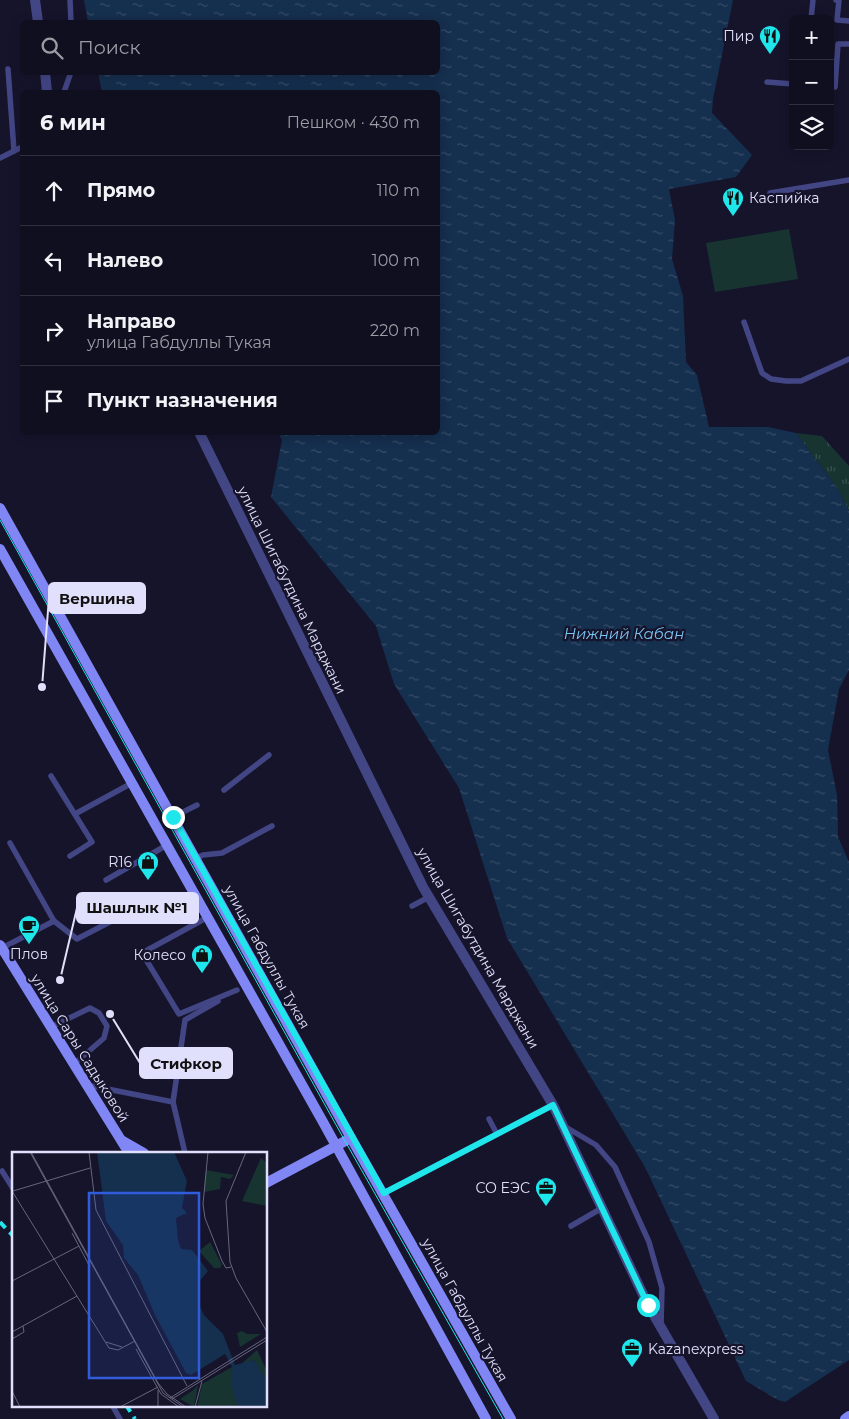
<!DOCTYPE html>
<html lang="ru">
<head>
<meta charset="utf-8">
<style>
  body { margin:0; font-family:Montserrat,sans-serif; background:#191829; color:#f1f3f6 }
  .controls { position:absolute; right:15px; top:15px; display:grid; overflow:hidden; border-radius:8px; box-shadow:0 2px 12px #0003 }
  .controls button { width:45px; height:45px; display:grid; place-items:center; padding:0; border:0; border-bottom:1px solid #302f3e; background:#100f20; color:#f1f3f6; font:25px sans-serif }
  .stop { position:absolute; width:15px; height:15px; margin:-11px; border:4px solid #1ee6eb; border-radius:50%; background:#fff }
  .stop.end { background:#1ee6eb; border-color:#fff; box-shadow:0 1px 5px #0008 }
  .list { margin:0; padding:0; list-style:none }
  h2 { display:flex; justify-content:space-between; align-items:center; height:65px; margin:0; padding:0 20px; font-size:21px }
  h2 small { font-size:16px; font-weight:400; color:#9c9ca5 }
  .list li { display:grid; grid-template-columns:32px 1fr auto; gap:15px; align-items:center; box-sizing:border-box; height:70px; padding:0 20px; border-top:1px solid #302f3e }
  .list b { display:block; font-size:19px; white-space:nowrap }
  .list p { margin:0; font-size:16px; white-space:nowrap; color:#9c9ca5 }
  .list em { font-size:16px; font-style:normal; color:#9c9ca5 }
  .icon { flex:none; width:28px; height:28px; fill:none; stroke:currentColor; stroke-width:2; stroke-linecap:round; stroke-linejoin:round }
  .map { position:relative; flex:none; width:849px; height:1419px; overflow:hidden }
  .search { position:absolute; background:#100f20; box-shadow:0 2px 12px #0003; left:20px; top:20px; width:420px; height:55px; display:flex; align-items:center; gap:12px; box-sizing:border-box; padding:0 18px; border-radius:8px; color:#9c9ca5; font-size:19px }
  .panel { position:absolute; background:#100f20; box-shadow:0 2px 12px #0003; left:20px; top:90px; width:420px; height:345px; border-radius:8px }
  .map>svg:first-child { display:block }
  .grass { fill:url(#grass-tufts) }
  .garden { fill:#173431 }
  .water { fill:url(#water-ripples) }
  .lines { fill:none; stroke-linecap:round; stroke-linejoin:round }
  .lane { stroke:#434685; stroke-width:5.5 }
  .street { stroke:#434685; stroke-width:10 }
  .secondary { stroke:#8086f4; stroke-width:10 }
  .tram { stroke:#1ee6eb; stroke-width:1 }
  .rail { stroke:#1ee6eb; stroke-width:4; stroke-dasharray:8 6; stroke-linecap:butt }
  .route { stroke:#1ee6eb; stroke-width:6 }
  .labels { text-anchor:middle; dominant-baseline:central; stroke-width:4.5; stroke-linejoin:round; paint-order:stroke }
  .poi-label { font-size:14px; fill:#e1e0fc; stroke:#16142b; text-anchor:end }
  .street-label { font-size:14px; fill:#e1e0fc; stroke:#16142b }
  .water-label { font-size:15px; font-style:italic; fill:#78c4f3; stroke:#16142b }
  .inset-road { fill:none; stroke:#67667f; stroke-width:1 }
  .view { fill:#315ddc; fill-opacity:0.15; stroke:#315ddc; stroke-width:2.5 }
  .inset-edge { fill:none; stroke:#e1e0fc; stroke-width:2.5 }
  .leader { fill:none; stroke:#e1e0fc; stroke-width:2 }
  .callout-dot { fill:#e1e0fc; stroke:#16142b; stroke-width:2 }
  .callout { fill:#e1e0fc; stroke:#e1e0fc; stroke-width:2 }
  .callout-label { font-size:15px; text-anchor:middle; font-weight:bold; fill:#111 }
</style>
</head>
<body>
<div class="map">
<svg width="849" height="1419" viewBox="0 0 849 1419">
  <defs>
    <pattern id="grass-tufts" width="24" height="20" patternUnits="userSpaceOnUse" patternTransform="scale(1.25)"><rect width="24" height="20" fill="#173431"/><path d="M3 7l-1-3M5 7V3M7 7l1-3M15 17l-1-3M17 17v-4M19 17l1-3" fill="none" stroke="#385150"/></pattern>
    <pattern id="water-ripples" width="26" height="14" patternUnits="userSpaceOnUse" patternTransform="scale(1.25)"><rect width="26" height="14" fill="#152f4e"/><path d="M2 4q2-2 4 0t4 0M15 11q2-2 4 0t4 0" fill="none" stroke="#374d68"/></pattern>
  </defs>
  <rect width="100%" height="100%" fill="#16142b"/>
  <polygon class="grass" points="796,433 822,436 849,466 849,511 838,489"/>
  <polygon class="garden" points="789,229 798,279 715,292 706,243"/>
  <polygon class="water" points="84,0 733,0 713,99 712,113 752,155 736,177 669,189 675,220 672,259 683,296 686,362 697,375 709,427 768,427 796,433 838,489 849,511 849,670 839,689 828,750 837,795 838,837 849,862 849,1360 785,1402 778,1400 746,1381 645,1167 507,938 459,788 394,684 376,626 271,497 282,440 278,433 438,432 438,92 102,92 98,73 438,72 438,22 88,22"/>
  <g class="lines">
    <g class="lane">
      <polyline points="70,0 71,22"/>
      <polyline points="836,0 839,0 837,20 849,21"/>
      <polyline points="811,19 813,0"/>
      <polyline points="8,69 14,151"/>
      <polyline points="767,82 793,84"/>
      <polyline points="830,86 835,87 838,44 849,44"/>
      <polyline points="64,92 71,72"/>
      <polyline points="0,158 22,147"/>
      <polyline points="770,193 849,180"/>
      <polyline points="744,322 762,373 771,379 786,381 801,381 849,359"/>
      <polyline points="51,776 92,842 70,856"/>
      <polyline points="224,790 269,755"/>
      <polyline points="75,814 132,783"/>
      <polyline points="173,817 197,805"/>
      <polyline points="10,843 54,921"/>
      <polyline points="196,858 203,855 222,853 272,826"/>
      <polyline points="106,880 167,845"/>
      <polyline points="412,906 429,897"/>
      <polyline points="208,917 142,953 179,1014 237,990"/>
      <polyline points="2,948 54,921 77,939 131,911"/>
      <polyline points="51,1027 90,1008 99,1013 107,1026 104,1038 74,1064"/>
      <polyline points="87,1085 173,1102"/>
      <polyline points="489,1119 497,1134"/>
      <polyline points="564,1126 596,1145 615,1167 649,1242 662,1288 661,1325"/>
      <polyline points="185,1153 173,1102 185,1020 218,1001"/>
      <polyline points="2,1171 14,1190"/>
      <polyline points="384,1193 553,1105"/>
      <polyline points="571,1226 602,1208"/>
      <polyline points="112,1405 120,1419"/>
    </g>
    <g class="street">
      <polyline points="35,0 38,22"/>
      <polyline points="45,72 47,92"/>
      <polyline points="199,432 423,887 553,1105 648,1305 714,1419"/>
    </g>
    <g class="secondary">
      <polyline points="0,508 351,1138 511,1419"/>
      <polyline points="0,549 323,1122 486,1419"/>
      <polyline points="0,945 129,1153"/>
      <polyline points="123,1141 144,1153"/>
      <polyline points="266,1183 351,1138"/>
      <polyline points="845,1419 849,1416"/>
    </g>
    <polyline class="tram" points="0,520 345,1141 503,1419"/>
    <g class="rail">
      <polyline points="0,1222 14,1237"/>
      <polyline points="126,1405 135,1419"/>
    </g>
  </g>
  <g class="lines">
    <polyline class="route" points="173,817 384,1193 553,1105 648,1305"/>
  </g>
  <defs>
    <g id="restaurant-pin" transform="scale(1.125)"><path d="M0 17L-7.5 6A9.5 9.5 0 1 1 7.5 6Z" fill="#1ee6eb" stroke="#16142b"/><path d="M-5-6h1v4h1v-4h1v4h1v-4h1v5L-1.5 .5V6h-2V.5L-5-1ZM5-6V6H3V1.5H1.5Q1.5-4 5-6Z" fill="#111"/></g>
    <g id="shop-pin" transform="scale(1.125)"><path d="M0 17L-7.5 6A9.5 9.5 0 1 1 7.5 6Z" fill="#1ee6eb" stroke="#16142b"/><path d="M-5-2.5h2.3a2.7 3.5 0 0 1 5.4 0H5L5.5 6h-11ZM-1.5-2.5h3a1.5 2.3 0 0 0-3 0Z" fill="#111"/></g>
    <g id="cafe-pin" transform="scale(1.125)"><path d="M0 17L-7.5 6A9.5 9.5 0 1 1 7.5 6Z" fill="#1ee6eb" stroke="#16142b"/><path d="M-5.5-4.5H6V0H3Q3 3.5 0 3.5H-2.5Q-5.5 3.5-5.5 0ZM3-3.2v2h1.7v-2ZM-6 4.5H4V6H-6Z" fill="#111"/></g>
    <g id="office-pin" transform="scale(1.125)"><path d="M0 17L-7.5 6A9.5 9.5 0 1 1 7.5 6Z" fill="#1ee6eb" stroke="#16142b"/><path d="M-6-3h4V-5.5h4V-3h4V5H-6ZM-1-4.5V-3h2v-1.5ZM-6 0V1H6V0Z" fill="#111"/></g>
  </defs>
  <g fill-rule="evenodd">
    <use href="#restaurant-pin" x="770" y="36"/>
    <use href="#restaurant-pin" x="733" y="198"/>
    <use href="#shop-pin" x="148" y="862"/>
    <use href="#cafe-pin" x="29" y="926"/>
    <use href="#shop-pin" x="202" y="955"/>
    <use href="#office-pin" x="546" y="1188"/>
    <use href="#office-pin" x="632" y="1349"/>
  </g>
  <g class="labels">
    <g class="poi-label">
      <text x="754" y="36">Пир</text>
      <text x="749" y="198" text-anchor="start">Каспийка</text>
      <text x="132" y="862">R16</text>
      <text x="29" y="954" text-anchor="middle">Плов</text>
      <text x="186" y="955">Колесо</text>
      <text x="530" y="1188">СО ЕЭС</text>
      <text x="648" y="1349" text-anchor="start">Kazanexpress</text>
    </g>
    <g class="street-label">
      <text transform="translate(292 590) rotate(64)">улица Шигабутдина Марджани</text>
      <text transform="translate(478 948) rotate(60)">улица Шигабутдина Марджани</text>
      <text transform="translate(267 957) rotate(61)">улица Габдуллы Тукая</text>
      <text transform="translate(80 1048) rotate(58)">улица Сары Садыковой</text>
      <text transform="translate(465 1310) rotate(61)">улица Габдуллы Тукая</text>
    </g>
    <g class="water-label">
      <text x="624" y="633">Нижний Кабан</text>
    </g>
  </g>
  <g transform="translate(12 1152)">
    <rect width="255" height="255" fill="#16142b"/>
    <path d="M249 6 255 11V54L230 49ZM230 179 235 182H249L228 195 225 181ZM186 233 182 255 168 247 180 239Z" fill="#173431"/>
    <path d="M194 18 222 23 218 27 209 25 208 37 192 40ZM198 90 210 113 208 116H202L187 99ZM245 198 255 219V232L242 208 228 213ZM220 215 226 255H185L190 232Z" fill="#173431"/>
    <path d="M85 0H162L175 29 170 56 175 61 164 66 166 88 169 97 180 98 196 119 186 131V150L192 163 211 182 223 213 242 208 247 216 254 227 255 255H226L219 230 220 215 213 202 179 223 174 221 143 163 126 123 112 106 111 93 94 69Z" fill="#152f4e"/>
    <path class="inset-road" d="M18 0 151 241 171 255M19 0 146 231 155 242 174 255M77 0 84 58 175 234M196 0 191 52 193 66 210 109 214 116 219 115M234 0 214 49 218 110 224 126 255 180M0 39 97 196 106 198 123 189M1 39 78 16M60 81 78 115M0 129 67 94M0 180 65 144M0 187 12 180 11 174M94 190 110 195M124 197 149 242 167 255M146 238V255M0 239 8 255M158 246 255 185M160 247 255 188M108 255 146 235M183 255 190 229"/>
    <path class="view" d="M77 41H187V226H77Z"/>
    <rect width="255" height="255" class="inset-edge"/>
  </g>
  <path class="leader" d="M42 687L49 598M60 980L77 908M110 1014L140 1063"/>
  <g class="callout-dot">
    <circle cx="42" cy="687" r="5"/>
    <circle cx="60" cy="980" r="5"/>
    <circle cx="110" cy="1014" r="5"/>
  </g>
  <g class="callout">
    <rect x="49" y="583" width="96" height="30" rx="5"/>
    <rect x="77" y="893" width="121" height="30" rx="5"/>
    <rect x="140" y="1048" width="92" height="30" rx="5"/>
  </g>
  <g class="callout-label">
    <text x="97" y="604">Вершина</text>
    <text x="137" y="913">Шашлык №1</text>
    <text x="186" y="1069">Стифкор</text>
  </g>
</svg>
<div class="controls">
<button>+</button>
<button>−</button>
<button><svg class="icon" aria-label="layers" viewBox="0 0 24 24"><path d="M12 4l9 5-9 5-9-5zM3 14l9 5 9-5"/></svg></button>
</div>
<div class="stop" style="left:648px;top:1305px"></div>
<div class="stop end" style="left:173px;top:817px"></div>
<div class="search"><svg class="icon" aria-label="search" viewBox="0 0 24 24"><circle cx="10" cy="10" r="6"/><path d="M15 15l6 6"/></svg>Поиск</div>
<section class="panel">
<h2>6 мин<small>Пешком · 430 m</small></h2>
<ul class="list">
<li><svg class="icon" aria-label="ahead" viewBox="0 0 24 24"><path d="M12 20V5M6 11l6-6 6 6"/></svg><div><b>Прямо</b></div><em>110 m</em></li>
<li><svg class="icon" aria-label="left" viewBox="0 0 24 24"><path d="M17 20v-9H6M10 6l-5 5 5 5"/></svg><div><b>Налево</b></div><em>100 m</em></li>
<li><svg class="icon" aria-label="right" viewBox="0 0 24 24"><path d="M7 20v-9h11M14 6l5 5-5 5"/></svg><div><b>Направо</b><p>улица Габдуллы Тукая</p></div><em>220 m</em></li>
<li><svg class="icon" aria-label="arrive" viewBox="0 0 24 24"><path d="M6 21V4h12l-3 4 3 4H6"/></svg><div><b>Пункт назначения</b></div></li>
</ul>
</section>
</div>
</body>
</html>
